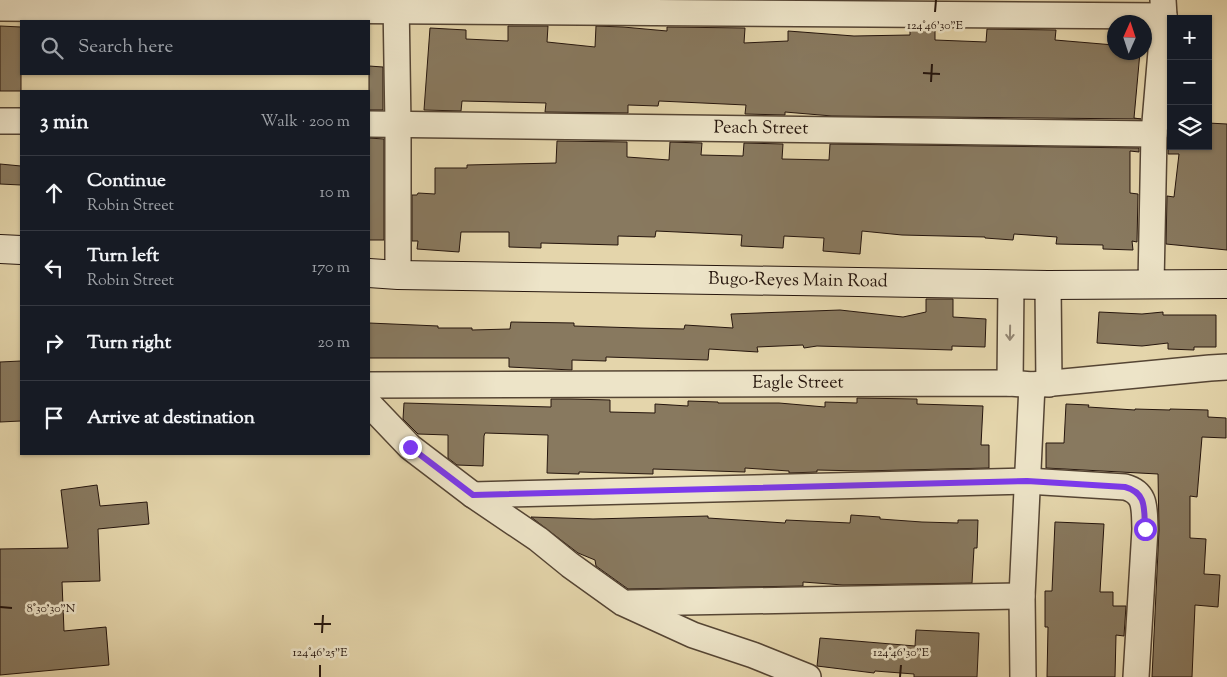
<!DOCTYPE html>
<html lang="en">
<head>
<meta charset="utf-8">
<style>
  body { margin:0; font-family:"Sorts Mill Goudy",serif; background:#242831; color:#f1f3f6 }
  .controls { position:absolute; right:15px; top:15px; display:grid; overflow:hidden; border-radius:0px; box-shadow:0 1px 4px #0004 }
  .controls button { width:45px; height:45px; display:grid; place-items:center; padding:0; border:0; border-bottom:1px solid #363941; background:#171b24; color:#f1f3f6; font:25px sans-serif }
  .compass { position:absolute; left:1107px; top:15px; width:45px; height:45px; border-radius:50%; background:#171b24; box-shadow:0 1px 4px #0004; rotate:3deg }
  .stop { position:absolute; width:15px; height:15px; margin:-11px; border:4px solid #7c3aed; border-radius:50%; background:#fff }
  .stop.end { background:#7c3aed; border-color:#fff; box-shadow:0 1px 5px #0008 }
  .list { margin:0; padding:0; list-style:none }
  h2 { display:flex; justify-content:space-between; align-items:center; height:65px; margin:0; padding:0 20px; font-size:21px }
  h2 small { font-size:16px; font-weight:400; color:#9ea1a6 }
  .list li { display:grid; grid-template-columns:32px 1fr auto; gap:15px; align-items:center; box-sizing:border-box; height:75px; padding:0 20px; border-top:1px solid #363941 }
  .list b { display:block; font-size:19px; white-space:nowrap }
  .list p { margin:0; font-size:16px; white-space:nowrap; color:#9ea1a6 }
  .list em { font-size:16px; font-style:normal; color:#9ea1a6 }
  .icon { flex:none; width:28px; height:28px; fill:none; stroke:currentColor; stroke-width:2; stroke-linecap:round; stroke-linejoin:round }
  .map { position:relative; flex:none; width:1227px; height:677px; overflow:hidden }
  .search { position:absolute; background:#171b24; box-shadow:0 1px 4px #0004; left:20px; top:20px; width:350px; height:55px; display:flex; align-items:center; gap:12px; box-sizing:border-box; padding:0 18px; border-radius:0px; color:#9ea1a6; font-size:19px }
  .panel { position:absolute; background:#171b24; box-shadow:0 1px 4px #0004; left:20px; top:90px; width:350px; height:365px; border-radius:0px }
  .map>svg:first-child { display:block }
  .building { fill:#88795f; stroke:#25150d }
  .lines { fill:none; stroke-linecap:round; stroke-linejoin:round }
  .street-casing { stroke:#554534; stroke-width:28 }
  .secondary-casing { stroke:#25150d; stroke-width:30 }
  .street { stroke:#ede4c8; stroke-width:25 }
  .secondary { stroke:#ede4c8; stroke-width:28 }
  .oneway { stroke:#938774 }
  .route { stroke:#7c3aed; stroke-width:6 }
  .ticks { fill:none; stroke:#25150d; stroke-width:2 }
  .labels { text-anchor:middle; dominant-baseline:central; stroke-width:5; stroke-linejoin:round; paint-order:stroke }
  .street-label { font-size:18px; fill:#25150d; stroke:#ede4c8 }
  .ticks-label { font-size:12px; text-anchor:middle; fill:#25150d; stroke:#ede4c8; stroke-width:5; stroke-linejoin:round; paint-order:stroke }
</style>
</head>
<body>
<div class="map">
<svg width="1227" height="677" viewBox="0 0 1227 677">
  <rect width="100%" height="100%" fill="#e4d5ab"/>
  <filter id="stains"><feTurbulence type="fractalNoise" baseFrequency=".004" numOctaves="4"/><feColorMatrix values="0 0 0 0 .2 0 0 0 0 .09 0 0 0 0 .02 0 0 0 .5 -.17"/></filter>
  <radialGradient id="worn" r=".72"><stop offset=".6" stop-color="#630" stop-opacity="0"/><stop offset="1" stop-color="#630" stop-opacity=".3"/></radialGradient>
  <g class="building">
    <polygon points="0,26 21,27 21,91 0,91"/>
    <polygon points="508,26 548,26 547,42 595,47 596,26 623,27 667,31 667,27 745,28 744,43 788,41 788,31 854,36 910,35 910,29 935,29 935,40 986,42 987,29 1056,30 1055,40 1114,45 1114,52 1140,52 1134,118 1141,119 832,116 785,112 785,115 745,114 746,105 659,101 658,106 628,105 628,113 545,112 546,103 462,101 461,111 424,110 430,28 466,30 466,39 508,41"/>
    <polygon points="369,66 383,67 383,110 369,110"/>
    <polygon points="1170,121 1171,146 1208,146 1208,123 1227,124 1227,250 1166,244 1167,196 1174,197 1179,154 1168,154"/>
    <polygon points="369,138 384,139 384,240 369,240"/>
    <polygon points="557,141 627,142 627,157 669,160 670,142 702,143 701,155 743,156 744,143 783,144 782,159 829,160 830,144 1139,148 1139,152 1130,151 1130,193 1138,194 1137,242 1132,241 1133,250 1103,249 1103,245 1056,244 1057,237 1014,234 1013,240 985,238 985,237 902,235 862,231 860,254 823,251 824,238 784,236 783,248 741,246 742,235 656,231 655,237 618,236 618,245 541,243 541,248 509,247 509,232 461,232 459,252 417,249 418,241 412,241 412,195 417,195 418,193 435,194 435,168 467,168 467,165 556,163"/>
    <polygon points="0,164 21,166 21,185 0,184"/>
    <polygon points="926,299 953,299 953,317 986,319 985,347 952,346 952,350 817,346 804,348 803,345 757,347 758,352 709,349 708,360 606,357 606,361 572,360 572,370 509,367 509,358 369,358 369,323 438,326 438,328 472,328 472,330 510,329 511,322 574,323 574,326 639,328 684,329 685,325 733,328 731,314 840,310 903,317 926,312"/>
    <polygon points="1099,312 1142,314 1163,312 1163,315 1216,315 1216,347 1194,347 1194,350 1168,349 1168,343 1142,346 1097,343"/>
    <polygon points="21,361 21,421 0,422 0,362"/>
    <polygon points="857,398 917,399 917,404 983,406 981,445 989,445 989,468 861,471 817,470 817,472 789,473 789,471 745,468 745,472 653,469 653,474 579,472 579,474 547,473 548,435 485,433 484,436 483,466 457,465 448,458 448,435 418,434 403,419 404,403 551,407 551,399 571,399 610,400 610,412 655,413 655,404 688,406 688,401 718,402 718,403 779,403 825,407 825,402 857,403"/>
    <polygon points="1066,404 1089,405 1088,407 1135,410 1135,409 1170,410 1170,409 1208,410 1208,417 1226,418 1226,438 1202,437 1197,497 1190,496 1190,538 1206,539 1204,574 1220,575 1218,607 1195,605 1192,677 1152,677 1159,530 1158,474 1046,468 1046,443 1064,443"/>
    <polygon points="97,485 100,506 147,502 149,524 98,529 100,581 62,582 64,631 106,627 109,665 0,675 0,549 68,548 61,490"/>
    <polygon points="851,515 880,517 880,519 922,522 958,523 958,520 978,520 977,548 974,548 972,583 843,585 803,582 803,586 628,589 596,566 595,560 578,553 531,517 593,519 708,516 708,518 785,523 786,520 850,523"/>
    <polygon points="1055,522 1104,524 1100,592 1113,592 1113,606 1126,606 1124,636 1116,635 1115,677 1047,677 1048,627 1045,627 1045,591 1052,591"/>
    <polygon points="916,630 979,633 977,677 914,677 914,674 875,671 874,673 817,666 820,638 915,646"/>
  </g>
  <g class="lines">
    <g class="street-casing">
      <g id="street">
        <polyline points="396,0 398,125 398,275"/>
        <polyline points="0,8 1164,16"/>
        <polyline points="0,121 21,121"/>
        <path id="s1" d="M369 124 1154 134"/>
        <polyline points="1151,284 1154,134 1164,16 1163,0"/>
        <polyline points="1048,285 1049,384"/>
        <polyline points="1010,383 1011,284"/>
        <path id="s2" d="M369 385 1010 383 1032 385 1210 368 1227 367"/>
        <polyline points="369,404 410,447 473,495 538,539 570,565 623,603 693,635 753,655 808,677"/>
        <path d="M473 495 1027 481 1125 487C1147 493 1144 509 1145 529L1136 677"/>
        <polyline points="630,603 1022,596"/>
        <polyline points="1023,677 1022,596 1032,385"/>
      </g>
    </g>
    <g class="secondary-casing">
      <g id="secondary">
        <polyline points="0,249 21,250"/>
        <path id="s3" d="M369 273 398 275 1048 285 1227 284"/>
      </g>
    </g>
    <use href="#street" class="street"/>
    <use href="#secondary" class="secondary"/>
  </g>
  <defs><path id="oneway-shaft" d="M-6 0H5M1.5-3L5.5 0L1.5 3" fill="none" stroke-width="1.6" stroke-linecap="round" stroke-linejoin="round" transform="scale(1.25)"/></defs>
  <use class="oneway" href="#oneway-shaft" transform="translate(1010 333) rotate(91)"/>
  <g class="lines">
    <path class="route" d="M410 447 473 495 1027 481 1125 487C1147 493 1144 509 1145 529"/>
  </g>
  <path class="ticks" d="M935 12 936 0M923 73 940 74M931 82 932 64M0 607 12 608M314 624H331M322 633 323 615M320 677V665M900 677 901 665"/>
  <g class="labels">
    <g class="street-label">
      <text stroke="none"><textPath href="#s1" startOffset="392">Peach Street</textPath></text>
      <text stroke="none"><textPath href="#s3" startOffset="429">Bugo-Reyes Main Road</textPath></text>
      <text stroke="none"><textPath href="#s2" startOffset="429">Eagle Street</textPath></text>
    </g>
  </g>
  <g class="ticks-label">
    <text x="935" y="29">124°46'30"E</text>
    <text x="51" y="612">8°30'30"N</text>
    <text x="320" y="656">124°46'25"E</text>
    <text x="901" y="656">124°46'30"E</text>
  </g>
  <rect width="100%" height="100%" filter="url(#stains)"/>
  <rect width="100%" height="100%" fill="url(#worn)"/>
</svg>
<div class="controls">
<button>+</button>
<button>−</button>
<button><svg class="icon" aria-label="layers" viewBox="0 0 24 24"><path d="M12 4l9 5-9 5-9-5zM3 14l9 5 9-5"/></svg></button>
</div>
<svg class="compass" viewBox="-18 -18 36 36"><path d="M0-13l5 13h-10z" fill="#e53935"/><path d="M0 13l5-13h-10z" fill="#9ea1a6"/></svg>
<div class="stop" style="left:1145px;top:529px"></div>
<div class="stop end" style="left:410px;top:447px"></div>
<div class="search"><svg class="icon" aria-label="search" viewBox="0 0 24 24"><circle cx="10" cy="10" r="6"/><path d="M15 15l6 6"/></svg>Search here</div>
<section class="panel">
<h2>3 min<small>Walk · 200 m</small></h2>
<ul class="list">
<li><svg class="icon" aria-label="ahead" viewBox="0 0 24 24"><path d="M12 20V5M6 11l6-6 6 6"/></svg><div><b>Continue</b><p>Robin Street</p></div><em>10 m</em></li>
<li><svg class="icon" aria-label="left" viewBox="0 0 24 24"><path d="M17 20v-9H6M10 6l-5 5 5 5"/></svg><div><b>Turn left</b><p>Robin Street</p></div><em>170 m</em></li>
<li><svg class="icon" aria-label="right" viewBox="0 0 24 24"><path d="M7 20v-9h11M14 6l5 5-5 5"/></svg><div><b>Turn right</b></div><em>20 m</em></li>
<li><svg class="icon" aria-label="arrive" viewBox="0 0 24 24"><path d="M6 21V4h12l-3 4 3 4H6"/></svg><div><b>Arrive at destination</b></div></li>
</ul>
</section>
</div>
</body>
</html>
